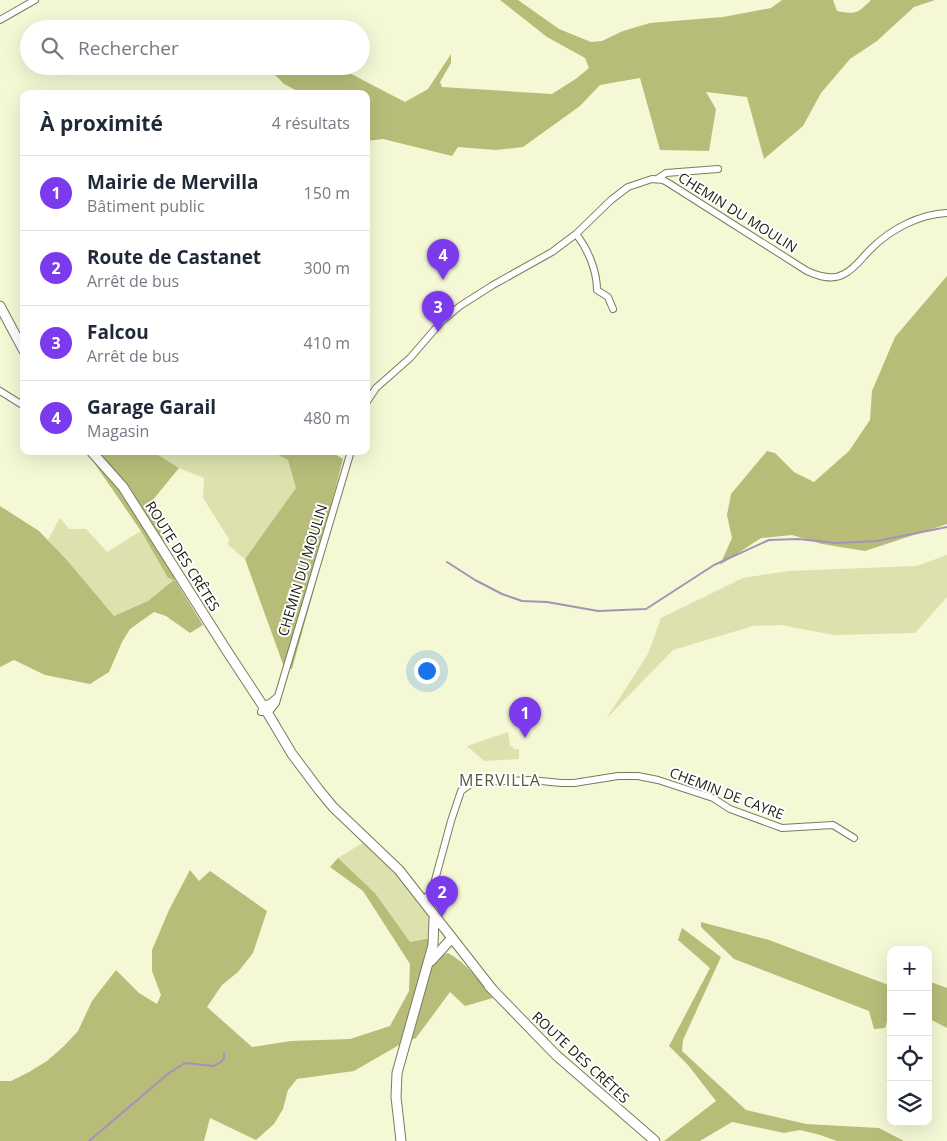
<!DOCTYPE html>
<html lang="fr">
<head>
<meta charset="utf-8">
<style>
  body { margin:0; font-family:"Open Sans",sans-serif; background:#f2f2f3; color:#1f2937 }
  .controls { position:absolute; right:15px; bottom:15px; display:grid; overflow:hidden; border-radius:10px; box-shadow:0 5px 20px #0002 }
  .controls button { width:45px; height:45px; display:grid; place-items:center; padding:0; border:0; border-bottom:1px solid #e0e1e3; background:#fff; color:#1f2937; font:25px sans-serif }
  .you { position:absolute; left:426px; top:670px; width:18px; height:18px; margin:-12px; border:4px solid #fff; border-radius:50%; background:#1a73e8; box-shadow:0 0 0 8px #1a73e833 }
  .badge { display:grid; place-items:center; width:32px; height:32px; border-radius:50%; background:#7c3aed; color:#fff; font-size:16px; font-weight:700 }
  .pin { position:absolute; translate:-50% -41px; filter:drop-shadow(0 1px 2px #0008) }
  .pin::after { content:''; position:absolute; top:26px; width:18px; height:15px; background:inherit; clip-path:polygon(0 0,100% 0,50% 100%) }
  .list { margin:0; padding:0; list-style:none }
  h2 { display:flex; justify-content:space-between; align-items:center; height:65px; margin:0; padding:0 20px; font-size:21px }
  h2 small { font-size:16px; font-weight:400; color:#747a83 }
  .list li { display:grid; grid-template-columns:32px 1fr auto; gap:15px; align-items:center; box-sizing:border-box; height:75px; padding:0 20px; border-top:1px solid #e0e1e3 }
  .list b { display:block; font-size:19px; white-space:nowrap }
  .list p { margin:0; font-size:16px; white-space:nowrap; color:#747a83 }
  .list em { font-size:16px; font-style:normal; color:#747a83 }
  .icon { flex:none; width:28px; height:28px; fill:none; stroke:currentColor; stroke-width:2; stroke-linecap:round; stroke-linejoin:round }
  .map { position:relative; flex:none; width:947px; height:1141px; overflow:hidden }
  .search { position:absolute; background:#fff; box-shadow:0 5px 20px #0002; left:20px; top:20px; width:350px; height:55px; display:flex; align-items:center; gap:12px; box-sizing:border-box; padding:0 18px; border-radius:28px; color:#747a83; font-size:19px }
  .panel { position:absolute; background:#fff; box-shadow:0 5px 20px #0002; left:20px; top:90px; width:350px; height:365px; border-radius:10px }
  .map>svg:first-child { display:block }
  .green { fill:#dce1ad }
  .forest { fill:#b7bd78 }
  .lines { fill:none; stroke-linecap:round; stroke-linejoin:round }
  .stream { stroke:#a691b8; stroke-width:2 }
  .street-casing { stroke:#7a7c5e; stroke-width:8 }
  .secondary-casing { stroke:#7a7c5e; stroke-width:11 }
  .street { stroke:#fff; stroke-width:6 }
  .secondary { stroke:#fff; stroke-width:9 }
  .labels { text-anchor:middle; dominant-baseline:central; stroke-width:4; stroke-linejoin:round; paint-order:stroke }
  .street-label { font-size:14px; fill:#202215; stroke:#fff }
  .quarter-label { font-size:16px; letter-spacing:1px; fill:#57593c; stroke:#fff }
</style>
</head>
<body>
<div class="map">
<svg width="947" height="1141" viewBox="0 0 947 1141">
  <rect width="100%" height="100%" fill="#f4f8d5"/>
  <g class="green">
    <polygon points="152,451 270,451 288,460 297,488 245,559 228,545 229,539 203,498 204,478 179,468"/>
    <polygon points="60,518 69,529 86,529 107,552 141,531 168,578 175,580 148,601 114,616 66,559 48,540"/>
    <polygon points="947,555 947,597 915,633 834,635 781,625 753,626 673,650 606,719 648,654 661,618 743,578 789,571 917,566"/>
    <polygon points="508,732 510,746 513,746 513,749 519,749 519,759 484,761 467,746"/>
    <polygon points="364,842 404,880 428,914 431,920 431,938 410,942 375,893 338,858"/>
  </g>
  <g class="forest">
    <path d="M500 0H518L559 29 591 42 602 41 623 31 650 23 723 17 771 8 782 0H833L837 11C856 15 858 13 871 0H935L914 7 877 41 850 59 821 93 803 126 764 159 747 97 706 92 716 109 709 151 660 150 640 78 600 85 580 106 523 147 496 150 458 147 452 156 383 139 366 141V94H303L284 84 266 66H336L405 102 428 89 451 54V63L440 82 442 87 552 94 577 78 589 68 585 58 547 37Z"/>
    <polygon points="947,276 947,524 865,551 822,544 792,535 761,538 720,565 732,538 727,515 731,494 767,451 775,453 794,472 814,482 849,451 870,420 872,391 895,337"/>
    <polygon points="86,451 152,451 179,468 152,501 175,580 203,625 190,633 166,616 154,612 130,629 122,642 109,672 90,684 45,675 14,660 0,667 0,506 39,531 66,559 114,616 148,601 174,580 168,578 141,531"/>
    <polygon points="270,451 330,451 343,459 325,529 329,535 292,669 284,667 245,559 296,488 288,460"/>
    <path d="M338 858 375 893 410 942 431 938 427 974 440 956 448 953C467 963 480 982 493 998L465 1006 450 992 416 1038 399 1045 354 1071 297 1079 288 1090 283 1109 274 1124 256 1140 210 1118 204 1141H0V1081H11L29 1072 47 1061 64 1046 78 1031 92 1001 116 970 139 993 157 1004 161 995 152 971V950L169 910 190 870 199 881 210 871 267 911 253 953 238 972 222 985 207 1007 252 1047 291 1041 350 1039 390 1026 409 991 410 964 363 891 330 867Z"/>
    <polygon points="701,922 769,940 891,986 891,1008 885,1028 874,1029 869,1011 734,959 701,927"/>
    <polygon points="682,928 721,957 683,1040 682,1051 746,1110 806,1124 879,1128 904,1141 837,1141 820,1135 800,1130 784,1133 732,1122 700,1141 664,1141 716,1101 688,1065 669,1046 710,968 678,940"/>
    <polygon points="928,981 947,988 947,1028 928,1018"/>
  </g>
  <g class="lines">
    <g class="stream">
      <polyline points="447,562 475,580 502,594 522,601 547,602 598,611 646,609 714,565 769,540 798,539 837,543 877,541 947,527"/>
      <polyline points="89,1141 169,1073 185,1063 213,1066 220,1063 224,1058 224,1053"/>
    </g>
    <g class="street-casing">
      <g id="street">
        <polyline points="0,20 35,0"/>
        <polyline points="657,179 666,173 718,169"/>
        <path d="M576 234C588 249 597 271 597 290L608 297 613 309"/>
        <polyline points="0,391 24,406"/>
        <path d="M366 403 376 388 410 358 442 321 460 306 493 285 552 252 576 234 611 200 628 187 652 179 663 180 670 184 807 271C818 276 832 281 844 274 855 269 863 256 872 248 891 229 920 214 947 213"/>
        <polyline points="277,697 270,703 263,705 261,712 269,712 276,703 351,451"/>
        <polyline points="424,900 432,891 451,821 461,791 472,783 481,782 531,780 561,783 574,783 618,776 638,776 658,780 713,798 730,809 782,828 833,825 854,838"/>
      </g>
    </g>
    <g class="secondary-casing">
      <g id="secondary">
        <polyline points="0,306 24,351"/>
        <polyline points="91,451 123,487 227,651 267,712 292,754 319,790 333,807 399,870 492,989"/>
        <polyline points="431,961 451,939"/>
        <polyline points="489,986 556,1055 655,1141"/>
        <polyline points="401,1141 396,1097 397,1073 433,945 434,919"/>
      </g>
    </g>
    <use href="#street" class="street"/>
    <use href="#secondary" class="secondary"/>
  </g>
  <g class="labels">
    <g class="street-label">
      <text transform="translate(738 212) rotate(32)">CHEMIN DU MOULIN</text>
      <text transform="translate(183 556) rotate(58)">ROUTE DES CRÊTES</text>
      <text transform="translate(302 570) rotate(-73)">CHEMIN DU MOULIN</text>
      <text transform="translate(727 793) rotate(21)">CHEMIN DE CAYRE</text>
      <text transform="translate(581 1057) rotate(43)">ROUTE DES CRÊTES</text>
    </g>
    <g class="quarter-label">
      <text x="500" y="780">MERVILLA</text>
    </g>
  </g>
</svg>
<div class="controls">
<button>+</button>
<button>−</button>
<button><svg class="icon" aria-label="locate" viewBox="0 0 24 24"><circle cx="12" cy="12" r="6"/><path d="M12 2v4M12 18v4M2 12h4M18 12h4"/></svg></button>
<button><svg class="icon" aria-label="layers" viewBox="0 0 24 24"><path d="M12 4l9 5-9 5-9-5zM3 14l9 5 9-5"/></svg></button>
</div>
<div class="you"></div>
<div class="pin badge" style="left:525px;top:738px">1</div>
<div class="pin badge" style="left:442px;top:917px">2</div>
<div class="pin badge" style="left:438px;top:332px">3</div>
<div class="pin badge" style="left:443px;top:280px">4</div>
<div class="search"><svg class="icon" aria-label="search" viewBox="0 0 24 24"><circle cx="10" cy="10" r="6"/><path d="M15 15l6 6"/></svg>Rechercher</div>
<section class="panel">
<h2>À proximité<small>4 résultats</small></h2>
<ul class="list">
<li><span class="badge">1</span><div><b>Mairie de Mervilla</b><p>Bâtiment public</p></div><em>150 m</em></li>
<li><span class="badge">2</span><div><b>Route de Castanet</b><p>Arrêt de bus</p></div><em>300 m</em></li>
<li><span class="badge">3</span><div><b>Falcou</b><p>Arrêt de bus</p></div><em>410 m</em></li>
<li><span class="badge">4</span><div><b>Garage Garail</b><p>Magasin</p></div><em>480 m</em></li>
</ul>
</section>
</div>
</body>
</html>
